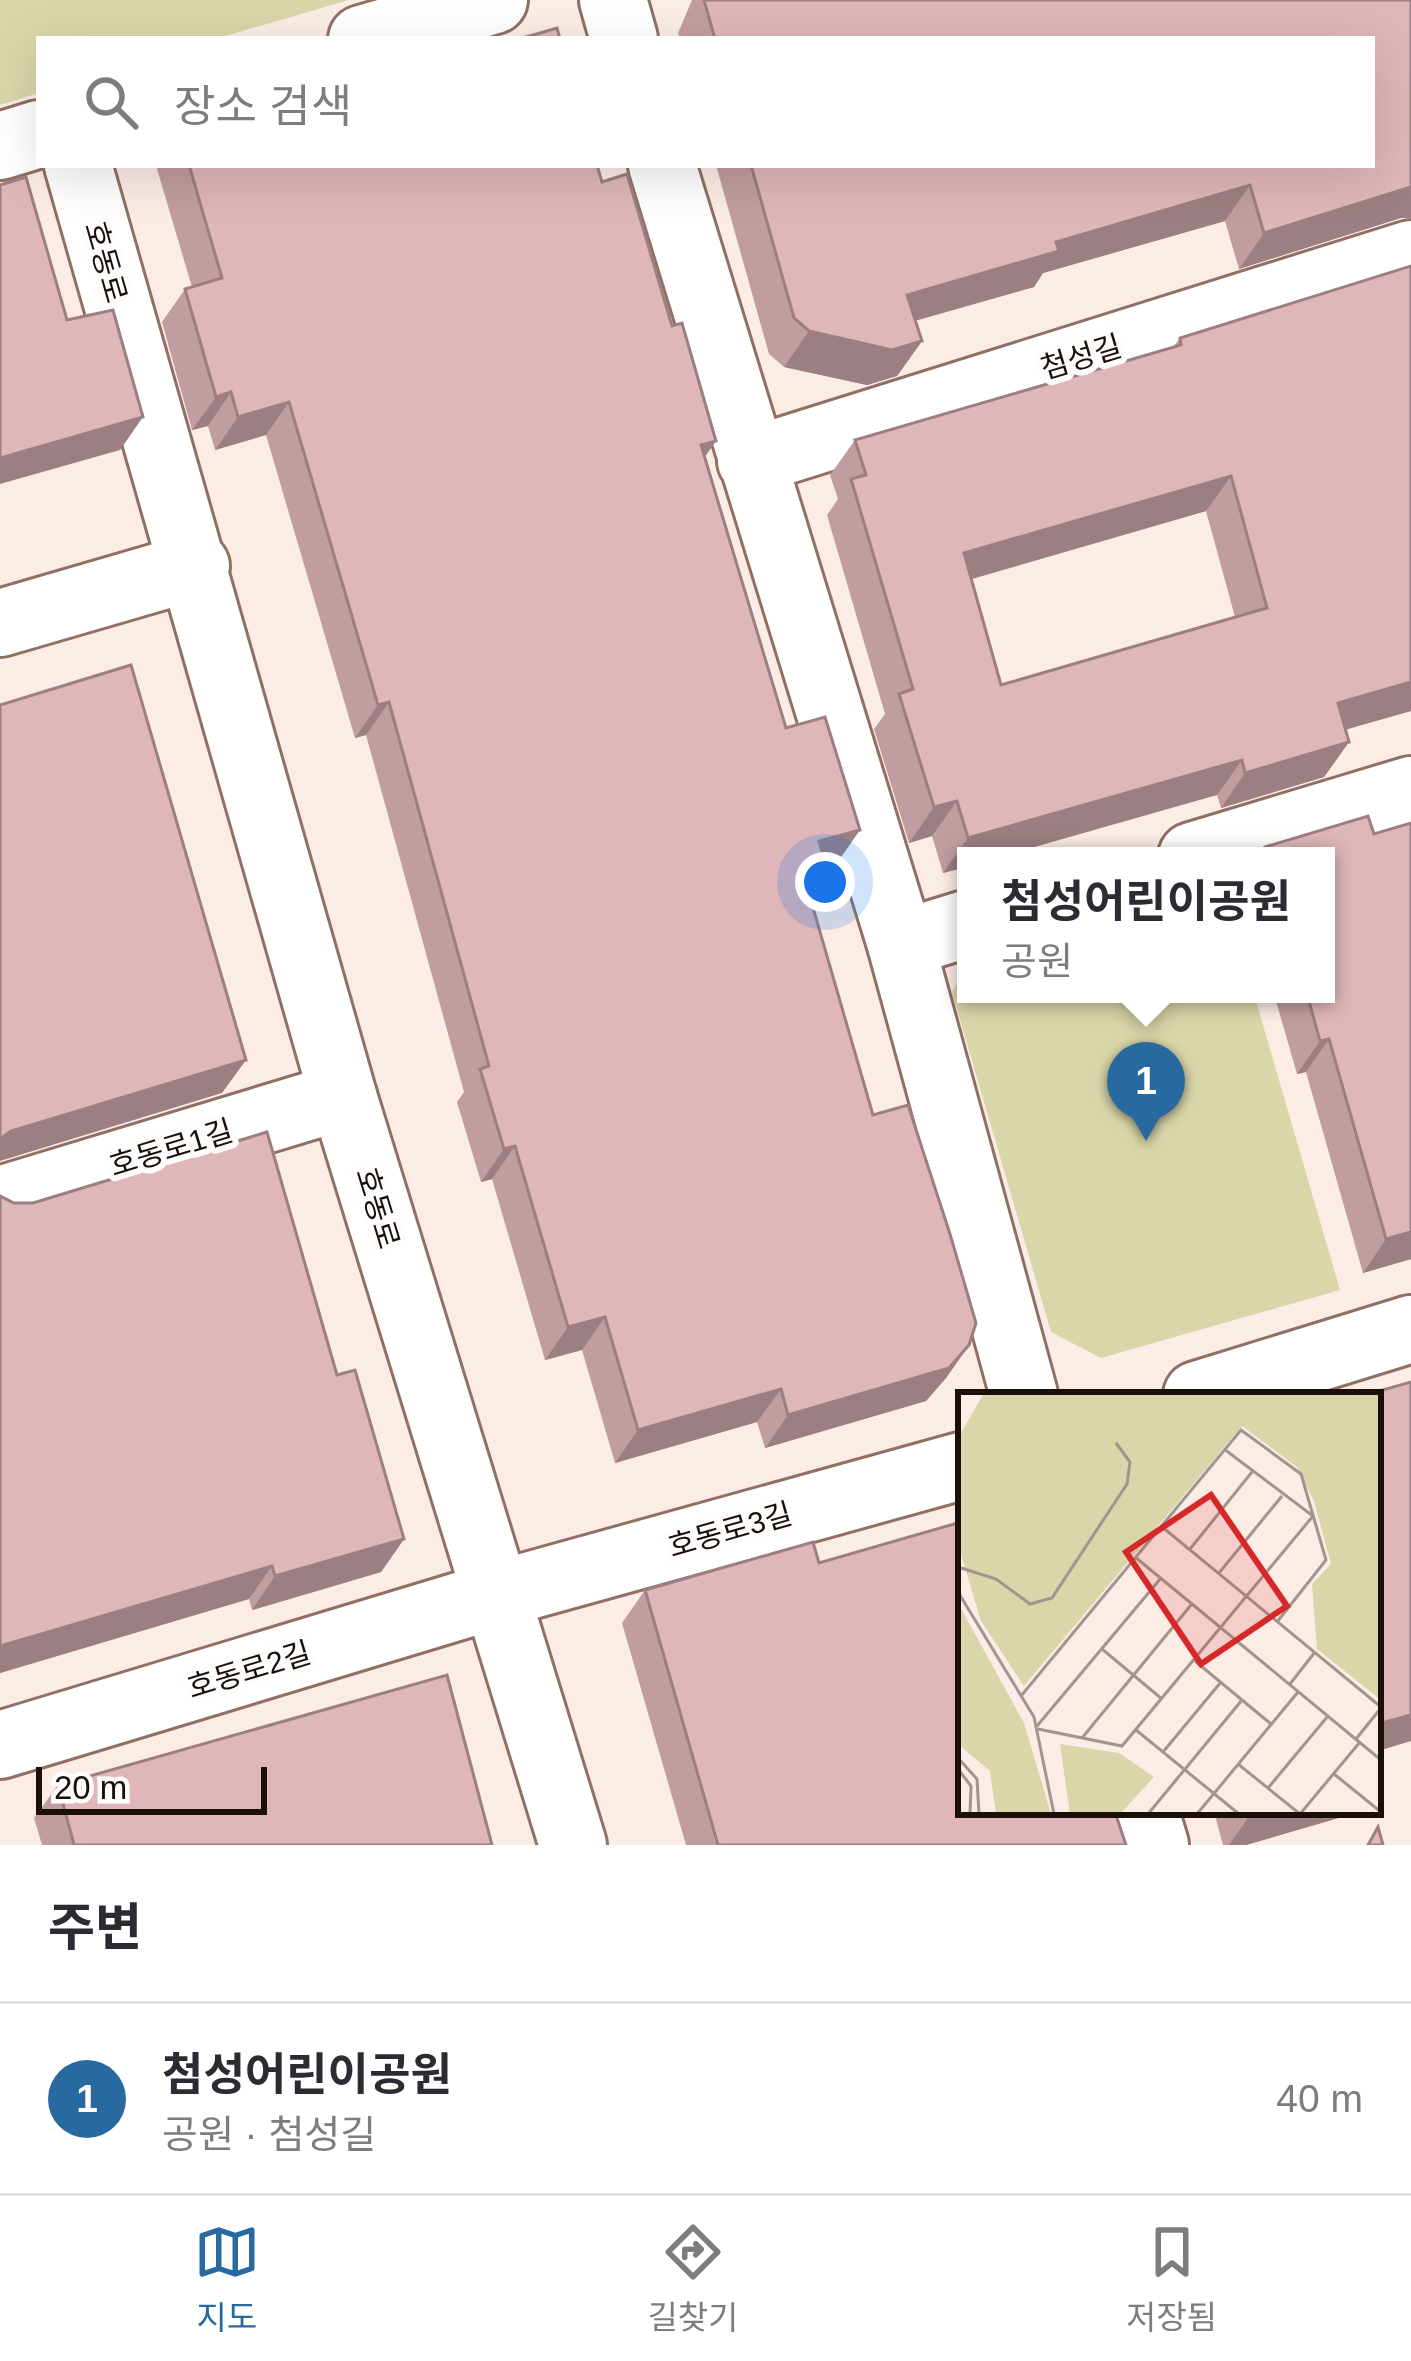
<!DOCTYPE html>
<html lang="ko">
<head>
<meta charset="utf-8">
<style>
  body { margin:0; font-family:Arial,"Noto Sans KR",sans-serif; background:#f2f2f3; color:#2b2b33 }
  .scale { position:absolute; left:36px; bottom:30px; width:231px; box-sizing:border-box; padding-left:12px; border:6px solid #1c0f0a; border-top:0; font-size:33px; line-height:42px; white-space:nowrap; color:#1c0f0a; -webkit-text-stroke:9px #fdfdfd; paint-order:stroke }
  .you { position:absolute; left:825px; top:882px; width:42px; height:42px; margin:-30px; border:9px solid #fff; border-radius:50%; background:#1a73e8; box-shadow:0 0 0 18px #1a73e833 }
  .badge { display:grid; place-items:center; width:78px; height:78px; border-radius:50%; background:#286aa0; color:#fff; font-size:39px; font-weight:700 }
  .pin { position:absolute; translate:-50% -99px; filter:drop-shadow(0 3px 6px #0008) }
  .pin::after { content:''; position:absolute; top:63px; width:42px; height:36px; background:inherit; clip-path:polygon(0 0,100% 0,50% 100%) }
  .popup { position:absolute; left:957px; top:847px; width:378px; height:156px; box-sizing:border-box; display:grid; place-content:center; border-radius:0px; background:#fff; filter:drop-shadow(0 3px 9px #0005); font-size:39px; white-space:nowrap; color:#7c7c81 }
  .popup b { font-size:45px; color:#2b2b33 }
  .popup::after { content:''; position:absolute; left:50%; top:100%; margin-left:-24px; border:24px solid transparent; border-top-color:#fff }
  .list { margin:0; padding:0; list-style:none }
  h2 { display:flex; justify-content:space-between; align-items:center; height:156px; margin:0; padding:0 48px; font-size:51px }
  h2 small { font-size:39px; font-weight:400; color:#7c7c81 }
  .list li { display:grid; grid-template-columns:78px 1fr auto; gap:36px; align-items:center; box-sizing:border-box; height:192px; padding:0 48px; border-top:3px solid #e1e1e2 }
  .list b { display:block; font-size:45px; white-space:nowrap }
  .list p { margin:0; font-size:39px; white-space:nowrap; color:#7c7c81 }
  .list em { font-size:39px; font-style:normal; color:#7c7c81 }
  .icon { flex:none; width:66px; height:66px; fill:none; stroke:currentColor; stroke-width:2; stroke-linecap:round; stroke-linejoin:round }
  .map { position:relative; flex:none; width:1411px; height:1845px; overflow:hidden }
  .search { position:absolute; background:#fff; box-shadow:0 12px 48px #0002; left:36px; right:36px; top:36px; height:132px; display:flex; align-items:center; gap:30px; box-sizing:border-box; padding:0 42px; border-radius:0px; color:#7c7c81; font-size:45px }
  .sheet { height:348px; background:#fff }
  nav { display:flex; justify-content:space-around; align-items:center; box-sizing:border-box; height:168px; border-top:3px solid #e1e1e2; background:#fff; font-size:33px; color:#7c7c81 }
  nav a { display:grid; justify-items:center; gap:6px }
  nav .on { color:#286aa0 }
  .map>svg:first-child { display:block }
  .green { fill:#d9d6a9 }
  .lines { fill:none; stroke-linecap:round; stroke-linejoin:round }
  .minor-casing { stroke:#917063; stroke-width:72 }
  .minor { stroke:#fff; stroke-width:66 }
  .wall { fill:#c09da0; fill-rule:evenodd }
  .shaded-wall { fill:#9c7f82 }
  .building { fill:#dfb6ba; stroke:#9c7f82; stroke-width:3; fill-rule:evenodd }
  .labels { text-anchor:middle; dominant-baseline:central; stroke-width:12; stroke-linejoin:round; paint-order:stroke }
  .street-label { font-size:30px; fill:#1c0f0a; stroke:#fdfdfd }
  .inset-road { fill:none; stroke:#a2948e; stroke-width:3 }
  .view { fill:#d62828; fill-opacity:0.15; stroke:#d62828; stroke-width:6 }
  .inset-edge { fill:none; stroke:#1c0f0a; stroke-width:6 }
</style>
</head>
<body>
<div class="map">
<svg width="1411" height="1845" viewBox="0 0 1411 1845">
  <rect width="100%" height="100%" fill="#fcece6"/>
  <g class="green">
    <polygon points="0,0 349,0 215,39 39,39 39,93 0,105"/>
    <polygon points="966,967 966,994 1254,994 1340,1290 1101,1358 1051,1332 952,992"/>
  </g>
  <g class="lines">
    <g class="minor-casing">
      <g id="minor">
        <polyline points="613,0 624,39"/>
        <polyline points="362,39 494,0"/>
        <polyline points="0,146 39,134"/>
        <polyline points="78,165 343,1096 573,1845"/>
        <polyline points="662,165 901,944 1024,1395"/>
        <polyline points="751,461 1411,254"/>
        <polyline points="0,623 196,566"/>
        <polyline points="1192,856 1411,790"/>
        <polyline points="901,944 966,924"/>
        <polyline points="0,1200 343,1096"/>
        <polyline points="1197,1395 1411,1329"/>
        <polyline points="0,1745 499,1594 961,1466"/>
        <polyline points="1145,1812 1155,1845"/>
      </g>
    </g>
    <use href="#minor" class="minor"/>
  </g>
  <g class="wall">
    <polygon points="692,0 1411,0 1411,218 1401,218 1239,269 1225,221 1043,273 1034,287 915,321 922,341 897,376 867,385 784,367 769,354 716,165 1372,165 1372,39 680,39 678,33"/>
    <polygon points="160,165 597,165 705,457 786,728 837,863 826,866 830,880 813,905 873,1115 969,1345 946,1378 926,1401 765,1448 757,1422 615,1463 582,1350 545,1360 492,1179 481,1182 457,1102 464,1092 366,735 355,738 266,435 215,450 208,426 192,430 162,322 185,289 192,287 157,169"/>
    <path d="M1411 266V711L1346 729 1349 742 1324 777 1221 808 1217 795 966 856V867L943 873 932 836 909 843 874 729 885 714 827 515 838 499 830 475 855 440 1173 347 1180 338ZM1206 511 1235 617 1001 685 972 579Z"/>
    <polygon points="1374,834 1411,1259 1363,1273 1306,1072 1297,1074 1274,994 1326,994 1326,856 1258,856 1265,847"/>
    <polygon points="0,1196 337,1375 404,1539 381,1572 252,1610 249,1599 0,1673"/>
    <polygon points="819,1563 961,1812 1126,1845 686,1845 622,1623 645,1590"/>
    <polygon points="58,1785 492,1845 42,1845 34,1818"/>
    <polygon points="1214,1812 1345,1812 1342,1817 1246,1845 1223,1845"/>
  </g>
  <g class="shaded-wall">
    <polygon points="1250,185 1225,221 1043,273 1034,287 882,330 907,295 1056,242"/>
    <polygon points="1411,187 1411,218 1401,218 1239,269 1264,233"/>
    <polygon points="809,331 922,341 897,376 867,385 784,367"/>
    <polygon points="231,392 208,426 192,430 216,397"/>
    <polygon points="289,402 266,435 215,450 238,417"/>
    <polygon points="143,417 120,450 0,484 0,458"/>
    <polygon points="716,441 693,474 701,445"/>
    <polygon points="1231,476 1206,511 940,588 964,553"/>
    <polygon points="1411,682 1411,711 1313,739 1338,703"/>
    <polygon points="389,702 366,735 355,738 378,705"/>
    <polygon points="1349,742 1324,777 1221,808 1245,773"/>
    <polygon points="1242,760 1217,795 1003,856 966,856 966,867 943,873 968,838"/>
    <polygon points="957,801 932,836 909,843 934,807"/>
    <polygon points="860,830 837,863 796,874 819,841"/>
    <polygon points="830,880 807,913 807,887"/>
    <polygon points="1329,1039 1306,1072 1297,1074 1320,1041"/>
    <polygon points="246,1060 222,1093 0,1161 0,1139 11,1131"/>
    <polygon points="515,1146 492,1179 481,1182 504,1149"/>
    <polygon points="1411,1232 1411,1259 1363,1273 1386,1239"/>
    <polygon points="605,1317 582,1350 545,1360 568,1327"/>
    <polygon points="969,1345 946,1378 926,1401 765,1448 788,1415"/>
    <polygon points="781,1389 757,1422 615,1463 638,1430"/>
    <polygon points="404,1539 381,1572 252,1610 275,1576"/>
    <polygon points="272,1566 249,1599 0,1673 0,1646"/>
    <polygon points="1411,1715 1411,1741 1378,1751 1378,1724"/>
    <polygon points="1268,1812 1345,1812 1342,1817 1246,1845 1229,1845 1248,1818"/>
  </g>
  <g class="building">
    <polygon points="704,0 1411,0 1411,187 1264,233 1250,185 1056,242 1059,251 907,295 922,341 892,350 809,331 794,318 751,165 1372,165 1372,39 715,39"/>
    <polygon points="557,28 560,39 519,39"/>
    <polygon points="189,165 597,165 602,182 627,174 672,326 682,323 716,441 701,445 786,728 825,717 860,830 819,841 830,880 807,887 873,1115 908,1105 950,1234 976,1323 969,1345 949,1368 788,1415 781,1389 638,1430 605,1317 568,1327 515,1146 504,1149 480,1069 489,1066 389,702 378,705 289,402 238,417 231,392 216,397 185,289 222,278"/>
    <polygon points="26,177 67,320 113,310 143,417 0,458 0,185"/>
    <path d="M1411 266V682L1338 703 1349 742 1245 773 1242 760 968 838 957 801 934 807 899 694 913 689 851 479 866 475 855 440 1181 345 1180 338ZM1231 476 1267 608 1001 685 964 553Z"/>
    <polygon points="131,665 246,1060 11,1131 0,1139 0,705"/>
    <polygon points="1368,816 1374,834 1411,823 1411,1232 1386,1239 1329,1039 1320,1041 1307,994 1326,994 1326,856 1267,856 1265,847"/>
    <polygon points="267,1132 337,1375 355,1370 404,1539 275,1576 272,1566 0,1646 0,1196 14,1203 33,1203"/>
    <polygon points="1411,1382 1411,1715 1378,1724 1378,1395 1365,1395"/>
    <polygon points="961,1522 961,1812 1115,1812 1126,1845 718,1845 645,1590 813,1542 819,1563"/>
    <polygon points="447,1675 492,1845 74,1845 58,1785"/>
    <polygon points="1246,1812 1268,1812 1248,1818"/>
    <polygon points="1378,1827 1383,1845 1368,1845"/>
  </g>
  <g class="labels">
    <g class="street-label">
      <text transform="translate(106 262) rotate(74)">호동로</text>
      <text transform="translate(1081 357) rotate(-17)">첨성길</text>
      <text transform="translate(171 1148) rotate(-17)">호동로1길</text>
      <text transform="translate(378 1208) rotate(73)">호동로</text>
      <text transform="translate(730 1530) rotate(-16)">호동로3길</text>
      <text transform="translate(249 1670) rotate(-17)">호동로2길</text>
    </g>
  </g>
  <g transform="translate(958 1392)">
    <rect width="423" height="423" fill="#fcece6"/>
    <path d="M26 1H423V308L359 257 354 192 373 172 356 109 339 75 284 34 66 294 23 229 0 152V46ZM0 211 66 331 93 422H38L32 379 0 352ZM102 352 161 361 196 385 162 422H112Z" fill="#d9d6a9"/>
    <path class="inset-road" d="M203 134 423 315M232 157 294 80M177 165 423 368M0 175 38 187 72 212 94 206 169 92 172 70 158 51M261 181 324 104M0 200 76 325 96 422M144 257 204 307M237 269 313 332M332 292 357 260M63 304 283 38 343 82 368 168 319 230M79 334 203 186M80 337 164 354 355 124 266 57M178 338 281 422M124 346 233 213M398 347 423 316M205 360 263 290M0 366 19 387 21 422M280 372 342 422M0 377 13 394 12 422M376 382 423 420M310 396 370 324M190 422 284 308M239 422 340 300M342 422 402 350"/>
    <path class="view" d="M253 103 329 214 243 272 168 160Z"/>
    <rect width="423" height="423" class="inset-edge"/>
  </g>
</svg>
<div class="scale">20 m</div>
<div class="you"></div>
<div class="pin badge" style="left:1146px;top:1141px">1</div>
<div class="popup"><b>첨성어린이공원</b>공원</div>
<div class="search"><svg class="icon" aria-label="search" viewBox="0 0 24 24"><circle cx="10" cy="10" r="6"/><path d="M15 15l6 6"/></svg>장소 검색</div>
</div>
<section class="sheet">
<h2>주변<small></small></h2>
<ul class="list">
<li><span class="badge">1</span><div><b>첨성어린이공원</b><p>공원 · 첨성길</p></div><em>40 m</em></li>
</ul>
</section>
<nav>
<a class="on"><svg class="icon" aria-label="map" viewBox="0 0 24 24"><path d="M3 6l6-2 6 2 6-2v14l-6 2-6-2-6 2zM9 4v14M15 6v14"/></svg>지도</a>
<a><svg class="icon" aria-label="directions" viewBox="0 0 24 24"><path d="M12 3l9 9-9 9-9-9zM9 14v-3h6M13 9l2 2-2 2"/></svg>길찾기</a>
<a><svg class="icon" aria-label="saved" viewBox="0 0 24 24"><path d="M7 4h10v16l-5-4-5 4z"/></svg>저장됨</a>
</nav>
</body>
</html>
